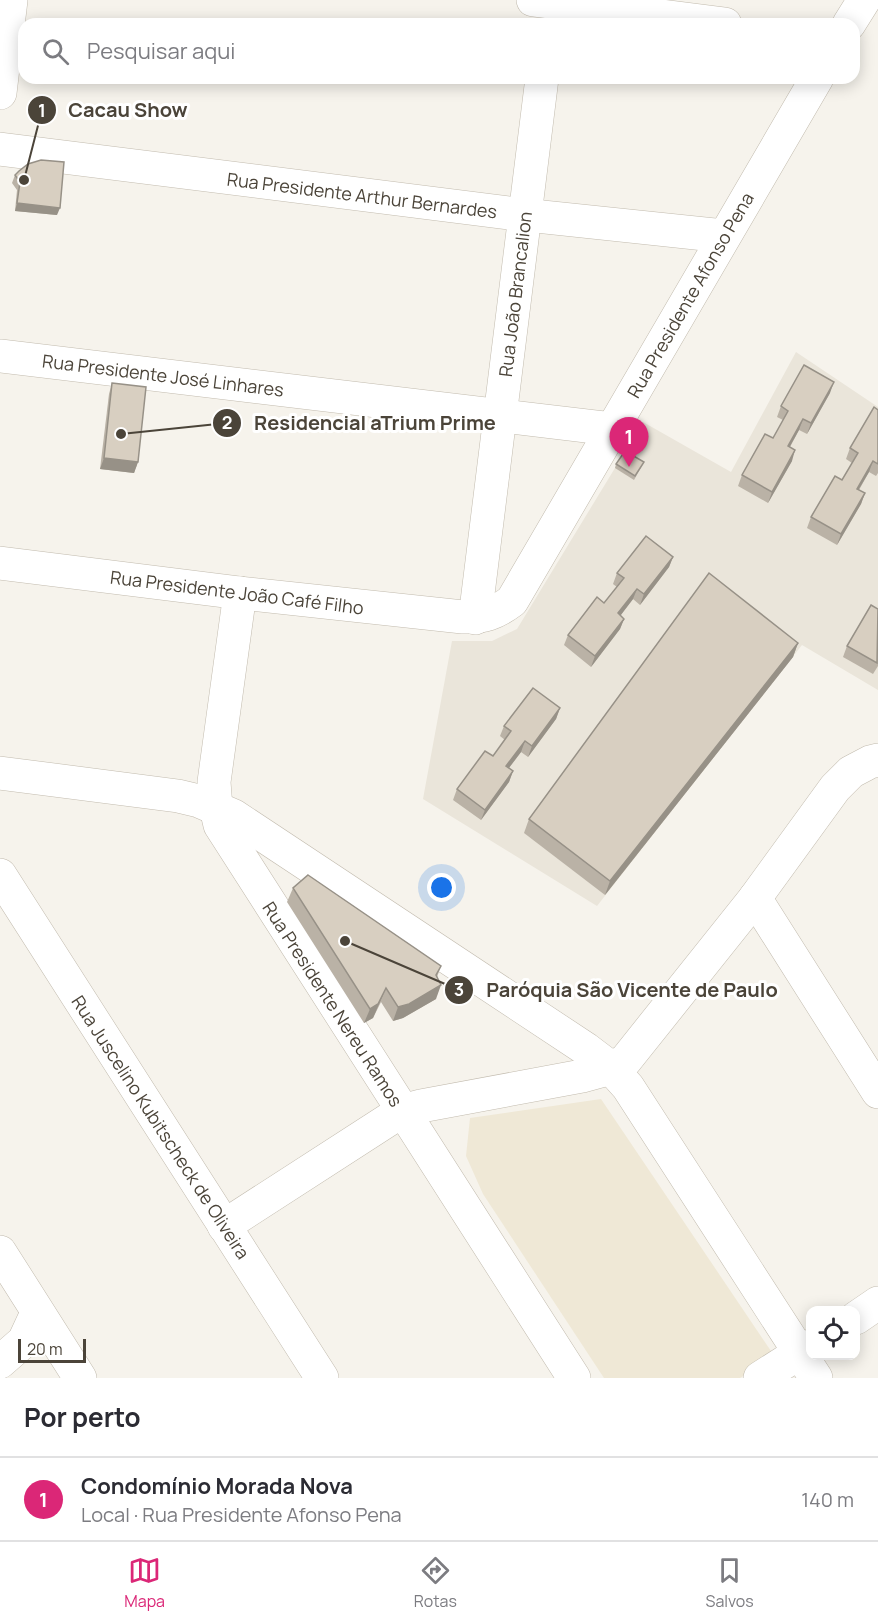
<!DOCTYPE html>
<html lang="pt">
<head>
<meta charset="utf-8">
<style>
  body { margin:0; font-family:Manrope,sans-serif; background:#f2f2f3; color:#2b2b33 }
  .controls { position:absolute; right:18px; bottom:18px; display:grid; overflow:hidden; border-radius:12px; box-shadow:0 3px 15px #0003 }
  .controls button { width:54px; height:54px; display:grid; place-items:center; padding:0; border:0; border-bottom:2px solid #e1e1e2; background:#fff; color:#2b2b33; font:30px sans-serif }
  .scale { position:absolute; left:18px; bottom:15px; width:68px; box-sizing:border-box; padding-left:6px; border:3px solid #4b4439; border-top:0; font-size:16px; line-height:21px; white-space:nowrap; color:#4b4439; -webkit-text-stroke:4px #fff; paint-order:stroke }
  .you { position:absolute; left:442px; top:888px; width:21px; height:21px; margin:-15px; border:4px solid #fff; border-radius:50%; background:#1a73e8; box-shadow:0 0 0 9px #1a73e833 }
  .badge { display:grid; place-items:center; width:39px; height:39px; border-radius:50%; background:#db2777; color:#fff; font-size:20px; font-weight:700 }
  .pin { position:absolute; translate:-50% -50px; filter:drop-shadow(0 2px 3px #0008) }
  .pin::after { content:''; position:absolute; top:32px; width:21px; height:18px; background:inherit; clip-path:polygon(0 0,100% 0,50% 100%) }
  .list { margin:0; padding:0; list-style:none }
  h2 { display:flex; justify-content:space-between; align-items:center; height:78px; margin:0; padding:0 24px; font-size:26px }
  h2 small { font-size:20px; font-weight:400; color:#7c7c81 }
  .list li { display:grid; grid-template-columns:39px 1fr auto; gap:18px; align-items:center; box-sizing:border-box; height:84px; padding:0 24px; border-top:2px solid #e1e1e2 }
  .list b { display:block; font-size:22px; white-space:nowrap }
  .list p { margin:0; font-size:20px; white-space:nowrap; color:#7c7c81 }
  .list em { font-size:20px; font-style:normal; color:#7c7c81 }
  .icon { flex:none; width:33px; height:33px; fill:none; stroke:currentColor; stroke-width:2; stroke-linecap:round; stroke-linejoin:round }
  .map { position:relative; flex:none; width:878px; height:1378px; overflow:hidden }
  .search { position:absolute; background:#fff; box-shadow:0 3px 15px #0003; left:18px; right:18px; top:18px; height:66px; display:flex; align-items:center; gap:15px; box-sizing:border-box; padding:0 21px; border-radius:18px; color:#7c7c81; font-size:22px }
  .sheet { height:162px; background:#fff }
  nav { display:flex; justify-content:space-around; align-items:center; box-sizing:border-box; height:84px; border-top:2px solid #e1e1e2; background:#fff; font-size:16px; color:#7c7c81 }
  nav a { display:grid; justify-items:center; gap:3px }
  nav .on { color:#db2777 }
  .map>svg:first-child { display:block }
  .residential { fill:#eae5da }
  .education { fill:#efe8d6 }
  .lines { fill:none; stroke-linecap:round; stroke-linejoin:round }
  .minor-casing { stroke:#c2bbae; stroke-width:34 }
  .minor { stroke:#fff; stroke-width:33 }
  .wall { fill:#bab2a6 }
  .shaded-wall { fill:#979187 }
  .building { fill:#d8cfc1; stroke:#979187; stroke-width:1.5 }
  .labels { text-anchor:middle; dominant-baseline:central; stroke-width:6; stroke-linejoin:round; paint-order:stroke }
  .street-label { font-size:18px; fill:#4b4439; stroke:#fff }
  .leader { fill:none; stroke:#4b4439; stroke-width:2 }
  .callout-dot { fill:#4b4439; stroke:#fff; stroke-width:2 }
  .mark-label { font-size:18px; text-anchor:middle; font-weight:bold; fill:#fff }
  .callout-label { font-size:20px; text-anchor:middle; font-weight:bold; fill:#4b4439; stroke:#fff; stroke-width:6; stroke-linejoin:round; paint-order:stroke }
</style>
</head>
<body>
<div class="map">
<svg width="878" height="1378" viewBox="0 0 878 1378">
  <rect width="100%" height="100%" fill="#f6f3ec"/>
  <polygon class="residential" points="796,352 878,407 878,690 802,645 597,906 423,799 452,641 492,641 517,629 643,422 731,472"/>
  <polygon class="education" points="601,1099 775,1357 740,1378 604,1378 483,1194 466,1156 470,1118"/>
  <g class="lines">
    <g class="minor-casing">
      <g id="minor">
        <polyline points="533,0 725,24"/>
        <polyline points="849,24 864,0"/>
        <polyline points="0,93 11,0"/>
        <polyline points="0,149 525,215 724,236"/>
        <polyline points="0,356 612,429"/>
        <path d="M0 563 240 593 463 617C483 618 496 613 512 601L817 78"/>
        <polyline points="240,593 214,782 216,808 220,825 574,1378"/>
        <polyline points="475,618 542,78"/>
        <polyline points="0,773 178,796 199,801 234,816 586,1049 611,1068 628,1087 816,1378"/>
        <polyline points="0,875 322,1378"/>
        <polyline points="755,898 878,1092"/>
        <polyline points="224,1226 402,1111 421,1106 582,1076 611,1068 625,1061 755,898 835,788 851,772 870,762 878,760"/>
        <polyline points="0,1252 80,1378"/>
        <polyline points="856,1318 878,1303"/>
        <polyline points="0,1362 24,1341 37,1313"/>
        <polyline points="760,1378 810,1346"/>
      </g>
    </g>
    <use href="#minor" class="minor"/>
  </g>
  <g class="wall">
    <polygon points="15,175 57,215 15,211 17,190 12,183"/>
    <polygon points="112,383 138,462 134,473 100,469 109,394"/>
    <polygon points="830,393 807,434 799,430 790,447 792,461 768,503 738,486 742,475 773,438 783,420 777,417 781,406"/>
    <polygon points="878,410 878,473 876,476 869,472 859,490 865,493 861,504 837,545 807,528 811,517 842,480 852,463 846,459 850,448"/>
    <polygon points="644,462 634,480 615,468 616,464"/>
    <polygon points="673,557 669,567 640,605 633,599 620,616 624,619 620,629 591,667 564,645 568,635 604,603 617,587 613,584 617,573"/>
    <polygon points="878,609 878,666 873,674 843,657 847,646"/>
    <polygon points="798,643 793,657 605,895 524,833 529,819"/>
    <polygon points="560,708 556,719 528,757 521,752 509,768 513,771 509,782 481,820 453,800 457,789 493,756 505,740 500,736 504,726"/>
    <polygon points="293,888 441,966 437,977 436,999 403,1018 393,1021 381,1002 373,1018 364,1023 287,902"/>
  </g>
  <g class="shaded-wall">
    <polygon points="17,203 60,208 57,215 15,211"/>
    <polygon points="834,382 830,393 807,434 811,423"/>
    <polygon points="803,419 799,430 784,457 788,446"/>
    <polygon points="795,450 792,461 768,503 772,492"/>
    <polygon points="104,458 138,462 134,473 100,469"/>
    <polygon points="873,461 869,472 853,499 857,489"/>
    <polygon points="865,493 861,504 837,545 841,534"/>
    <polygon points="673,557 669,567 640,605 644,594"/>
    <polygon points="637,589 633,599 614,624 618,613"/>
    <polygon points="624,619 620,629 591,667 595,656"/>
    <polygon points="798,643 793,657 605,895 610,881"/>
    <polygon points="560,708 556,719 528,757 532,746"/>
    <polygon points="525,741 521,752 502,777 506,766"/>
    <polygon points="513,771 509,782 481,820 485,810"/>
    <polygon points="441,985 436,999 403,1018 393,1021 398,1007"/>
    <polygon points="386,988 373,1018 364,1023 370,1009"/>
  </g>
  <g class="building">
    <polygon points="41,160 64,162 60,208 17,203 20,182 15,175 19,171 28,164"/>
    <polygon points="804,365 834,382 811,423 803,419 788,446 795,450 772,492 742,475 765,434 773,438 788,411 781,406"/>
    <polygon points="112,383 146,387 138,462 104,458"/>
    <polygon points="874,407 878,410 878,464 873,461 857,489 865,493 841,534 811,517 835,476 842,480 858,453 850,448"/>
    <polygon points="625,451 644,462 635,476 616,464"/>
    <polygon points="646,536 673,557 644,594 637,589 618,613 624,619 595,656 568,635 597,597 604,603 624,578 617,573"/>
    <polygon points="709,573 798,643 610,881 529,819"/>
    <polygon points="871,605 878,609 877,663 847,646"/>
    <polygon points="533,688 560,708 532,746 525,741 506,766 513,771 485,810 457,789 485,751 493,756 511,731 504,726"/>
    <polygon points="308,875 441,966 436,975 441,985 409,1004 398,1007 386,988 378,1004 370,1009 293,888"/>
  </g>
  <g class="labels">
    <g class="street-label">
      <text transform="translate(362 195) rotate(7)">Rua Presidente Arthur Bernardes</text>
      <text transform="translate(515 294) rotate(-83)">Rua João Brancalion</text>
      <text transform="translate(690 295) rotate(-60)">Rua Presidente Afonso Pena</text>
      <text transform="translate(163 375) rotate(7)">Rua Presidente José Linhares</text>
      <text transform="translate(237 592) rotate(7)">Rua Presidente João Café Filho</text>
      <text transform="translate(333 1004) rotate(57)">Rua Presidente Nereu Ramos</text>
      <text transform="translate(161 1127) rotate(57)">Rua Juscelino Kubitscheck de Oliveira</text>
    </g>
  </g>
  <path class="leader" d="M24 180L42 110M121 434L227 423M345 941L459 990"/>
  <g class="callout-dot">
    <circle cx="24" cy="180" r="6"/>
    <circle cx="121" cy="434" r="6"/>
    <circle cx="345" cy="941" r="6"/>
    <circle cx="42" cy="110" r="15"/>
    <circle cx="227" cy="423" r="15"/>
    <circle cx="459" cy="990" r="15"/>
  </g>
  <g class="mark-label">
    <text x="42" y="117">1</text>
    <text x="227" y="429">2</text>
    <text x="459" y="996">3</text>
  </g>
  <g class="callout-label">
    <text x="128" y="117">Cacau Show</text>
    <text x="375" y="430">Residencial aTrium Prime</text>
    <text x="632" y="997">Paróquia São Vicente de Paulo</text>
  </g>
</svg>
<div class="controls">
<button><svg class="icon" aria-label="locate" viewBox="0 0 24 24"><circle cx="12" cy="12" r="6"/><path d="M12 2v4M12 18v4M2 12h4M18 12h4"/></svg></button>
</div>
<div class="scale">20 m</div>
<div class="you"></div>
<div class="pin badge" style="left:629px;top:467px">1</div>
<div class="search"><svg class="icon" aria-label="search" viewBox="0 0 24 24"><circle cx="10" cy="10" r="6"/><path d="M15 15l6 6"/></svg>Pesquisar aqui</div>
</div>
<section class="sheet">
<h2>Por perto<small></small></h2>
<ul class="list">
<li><span class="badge">1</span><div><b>Condomínio Morada Nova</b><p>Local · Rua Presidente Afonso Pena</p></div><em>140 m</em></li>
</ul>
</section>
<nav>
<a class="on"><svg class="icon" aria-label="map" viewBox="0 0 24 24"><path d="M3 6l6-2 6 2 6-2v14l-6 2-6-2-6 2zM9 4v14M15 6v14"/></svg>Mapa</a>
<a><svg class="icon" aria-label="directions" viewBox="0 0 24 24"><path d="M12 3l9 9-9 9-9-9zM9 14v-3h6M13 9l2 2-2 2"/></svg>Rotas</a>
<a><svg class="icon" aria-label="saved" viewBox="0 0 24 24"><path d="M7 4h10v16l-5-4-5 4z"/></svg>Salvos</a>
</nav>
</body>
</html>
